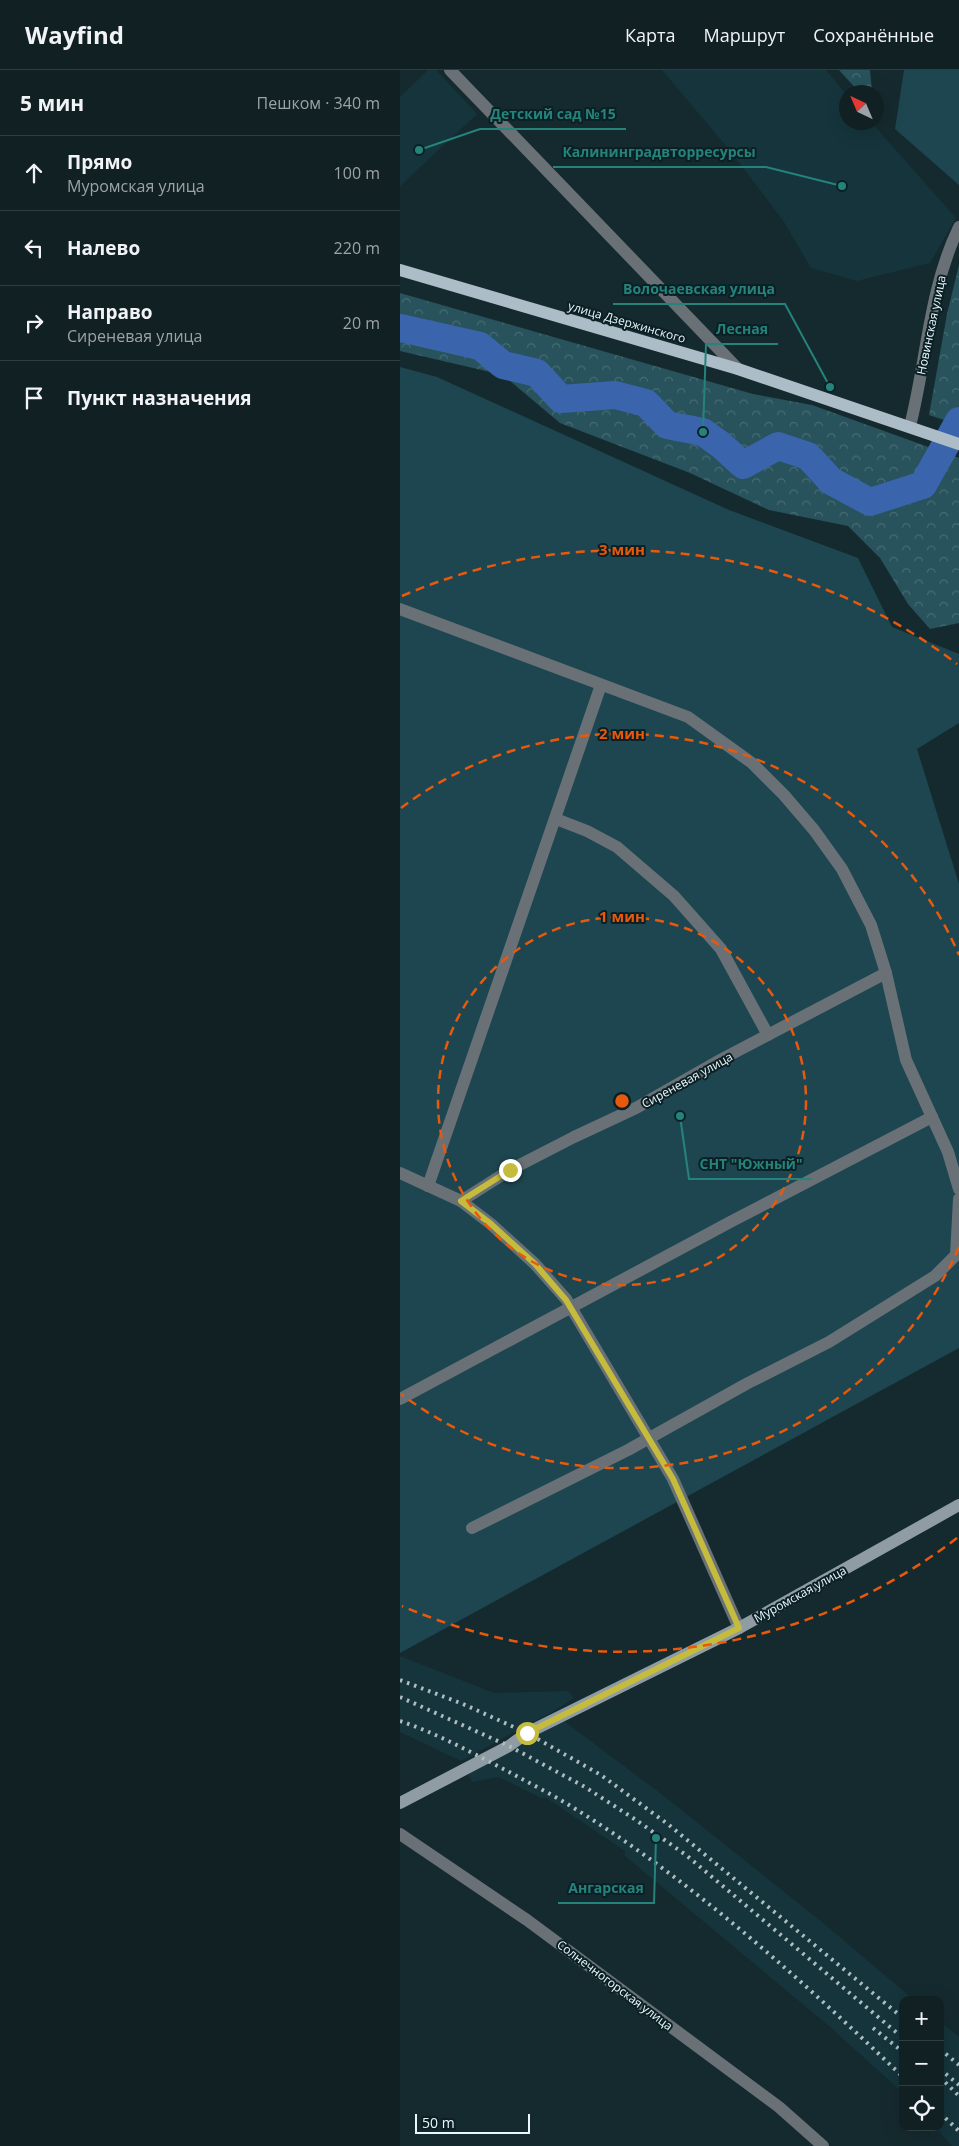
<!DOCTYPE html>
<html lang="ru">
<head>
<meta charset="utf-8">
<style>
  body { margin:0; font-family:"Open Sans",sans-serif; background:#1e2d30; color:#f1f3f6 }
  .controls { position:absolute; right:15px; bottom:15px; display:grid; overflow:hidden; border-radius:10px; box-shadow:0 5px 20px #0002 }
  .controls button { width:45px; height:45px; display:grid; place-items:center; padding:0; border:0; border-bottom:1px solid #303e41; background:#102023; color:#f1f3f6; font:25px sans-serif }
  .compass { position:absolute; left:439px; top:15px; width:45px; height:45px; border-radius:50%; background:#102023; box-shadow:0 5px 20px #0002; rotate:316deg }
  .scale { position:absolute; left:15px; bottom:12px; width:115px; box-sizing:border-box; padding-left:5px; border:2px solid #ebf8fb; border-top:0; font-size:14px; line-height:18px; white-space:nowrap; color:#ebf8fb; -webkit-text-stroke:4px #0b2025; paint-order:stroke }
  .stop { position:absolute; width:15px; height:15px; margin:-11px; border:4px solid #c5bc3d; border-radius:50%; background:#fff }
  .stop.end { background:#c5bc3d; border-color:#fff; box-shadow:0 1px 5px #0008 }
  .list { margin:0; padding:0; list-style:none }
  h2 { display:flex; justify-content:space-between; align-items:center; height:65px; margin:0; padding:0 20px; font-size:21px }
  h2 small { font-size:16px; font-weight:400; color:#9ca3a6 }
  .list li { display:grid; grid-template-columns:32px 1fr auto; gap:15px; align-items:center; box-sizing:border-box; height:75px; padding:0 20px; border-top:1px solid #303e41 }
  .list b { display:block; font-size:19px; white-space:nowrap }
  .list p { margin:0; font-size:16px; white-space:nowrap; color:#9ca3a6 }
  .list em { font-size:16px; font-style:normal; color:#9ca3a6 }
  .icon { flex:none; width:28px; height:28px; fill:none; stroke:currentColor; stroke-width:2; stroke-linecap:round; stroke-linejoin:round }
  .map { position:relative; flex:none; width:559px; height:2076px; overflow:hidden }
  header { display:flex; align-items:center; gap:30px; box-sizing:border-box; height:70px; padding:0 25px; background:#102023; border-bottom:1px solid #303e41 }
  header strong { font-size:24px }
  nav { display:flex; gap:28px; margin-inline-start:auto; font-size:18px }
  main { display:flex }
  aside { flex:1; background:#102023 }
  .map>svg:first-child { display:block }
  .built { fill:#15343b }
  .green { fill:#1d4650 }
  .forest { fill:url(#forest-crowns) }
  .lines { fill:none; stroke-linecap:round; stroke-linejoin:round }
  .river { stroke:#3a65ad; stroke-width:28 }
  .minor { stroke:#697177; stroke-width:12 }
  .secondary { stroke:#8f9ca4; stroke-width:12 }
  .primary { stroke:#acbdc8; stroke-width:12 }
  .rail { stroke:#adbdc0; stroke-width:4; stroke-dasharray:2.5 5; stroke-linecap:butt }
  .route { stroke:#c5bc3d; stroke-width:6 }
  .ring { fill:none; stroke:#e8590c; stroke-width:2.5; stroke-dasharray:9 6 }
  .labels { text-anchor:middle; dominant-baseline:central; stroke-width:4; stroke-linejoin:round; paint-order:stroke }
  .street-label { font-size:12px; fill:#ebf8fb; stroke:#0b2025 }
  .centre { fill:#e8590c; stroke:#0b2025; stroke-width:2.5 }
  .ring-label { font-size:15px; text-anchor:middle; font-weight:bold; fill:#e8590c; stroke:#0b2025; stroke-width:4; stroke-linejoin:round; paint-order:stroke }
  .leader { fill:none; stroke:#25837c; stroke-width:2 }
  .callout-dot { fill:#25837c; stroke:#0b2025; stroke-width:2 }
  .callout-label { font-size:14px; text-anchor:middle; font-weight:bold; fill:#25837c; stroke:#0b2025; stroke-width:4; stroke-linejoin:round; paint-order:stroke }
</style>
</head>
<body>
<header>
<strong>Wayfind</strong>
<nav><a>Карта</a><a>Маршрут</a><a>Сохранённые</a></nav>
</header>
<main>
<aside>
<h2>5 мин<small>Пешком · 340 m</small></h2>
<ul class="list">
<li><svg class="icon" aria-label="ahead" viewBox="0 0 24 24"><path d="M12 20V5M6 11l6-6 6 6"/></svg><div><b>Прямо</b><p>Муромская улица</p></div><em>100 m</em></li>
<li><svg class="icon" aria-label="left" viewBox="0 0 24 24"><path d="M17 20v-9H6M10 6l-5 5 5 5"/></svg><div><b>Налево</b></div><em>220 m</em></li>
<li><svg class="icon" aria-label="right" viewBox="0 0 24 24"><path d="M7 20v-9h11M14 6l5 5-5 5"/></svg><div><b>Направо</b><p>Сиреневая улица</p></div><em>20 m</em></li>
<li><svg class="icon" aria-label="arrive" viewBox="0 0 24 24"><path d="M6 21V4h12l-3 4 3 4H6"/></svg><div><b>Пункт назначения</b></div></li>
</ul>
</aside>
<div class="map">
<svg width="559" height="2076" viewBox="0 0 559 2076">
  <defs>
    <pattern id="forest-crowns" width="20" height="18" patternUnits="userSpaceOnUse" patternTransform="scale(1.25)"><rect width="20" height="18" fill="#28525c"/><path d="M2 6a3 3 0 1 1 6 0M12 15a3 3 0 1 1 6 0" fill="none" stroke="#476c74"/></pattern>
  </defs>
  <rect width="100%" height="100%" fill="#152a2f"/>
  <g class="built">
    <polygon points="28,0 36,0 77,44 0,116 0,27"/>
    <polygon points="262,0 426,0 446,24 447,52 472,53 556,148 530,193 457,211 411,198 384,152 332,83"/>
    <polygon points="0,1586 94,1623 168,1621 174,1628 152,1642 61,1691 0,1662"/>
    <polygon points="160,1648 264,1726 422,1852 514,1930 503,1930 503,2023 429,1956 225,1786 225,1781 145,1727 143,1729 99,1707 72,1712 65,1699"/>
    <polygon points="540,1952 559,1967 559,2076 552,2076 535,2057 540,2057"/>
  </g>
  <g class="green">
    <polygon points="504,0 559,0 559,115 495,59"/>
    <polygon points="0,297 37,307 329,440 458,488 492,557 559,584 559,653 517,679 559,814 559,1278 0,1583"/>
  </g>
  <g class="forest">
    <polygon points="439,0 470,0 472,22 459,22"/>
    <polygon points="559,195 559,355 529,345 547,244"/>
    <polygon points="0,223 353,324 412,335 559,388 559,553 530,559 508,534 480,488 448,456 369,440 290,403 160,353 103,305 0,281"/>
  </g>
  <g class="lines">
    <polyline class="river" points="0,258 80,276 103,295 137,303 161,329 215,325 246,333 267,355 303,362 321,375 343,395 378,376 408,386 431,411 470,432 523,415 559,351"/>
    <g class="minor">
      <polyline points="50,0 338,299"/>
      <path d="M510 356C527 289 529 219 559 157"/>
      <polyline points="0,539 288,647 352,693 384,725 414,760 442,799 471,855 486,903 506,990 548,1082 559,1119"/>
      <polyline points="156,749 187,761 217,777 274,826 321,879 368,965"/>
      <polyline points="0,1103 61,1131 91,1154 135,1194 166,1229 273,1409 339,1558"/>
      <polyline points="28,1116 201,615"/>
      <polyline points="61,1131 110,1100 174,1067 236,1038 322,989 486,903"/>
      <polyline points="0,1329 334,1150 532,1047"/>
      <polyline points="72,1458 228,1380 348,1313 429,1272 535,1206 556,1185 559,1129"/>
      <polyline points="0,1764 127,1850 379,2037 423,2076"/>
    </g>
    <polyline class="secondary" points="0,1733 109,1676 127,1663 339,1558 559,1435"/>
    <polyline class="primary" points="0,200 338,299 559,374"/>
    <g class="rail">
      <polyline points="0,1610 63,1634 127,1663 201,1705 269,1755 503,1948"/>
      <polyline points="0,1627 109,1676 185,1717 233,1748 286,1785 503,1968"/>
      <path d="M0 1651C39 1664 76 1685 113 1704 131 1714 151 1724 169 1735 289 1808 402 1910 503 2007"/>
      <polyline points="473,1958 503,1982"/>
      <polyline points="540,1979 559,1995"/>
      <polyline points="540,1999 559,2015"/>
      <polyline points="540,2007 559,2026"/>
      <polyline points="540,2043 559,2061"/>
    </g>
  </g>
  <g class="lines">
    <polyline class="route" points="110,1100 61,1131 91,1154 135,1194 166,1230 273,1409 339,1558 127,1663"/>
  </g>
  <g class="ring">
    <circle cx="222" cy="1031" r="184"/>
    <path d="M559 1177A367 367 0 0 1 1 1324M1 738A367 367 0 0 1 559 885"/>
    <path d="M557 1468A551 551 0 0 1 2 1536M2 526A551 551 0 0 1 557 594"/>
  </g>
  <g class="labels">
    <g class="street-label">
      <text transform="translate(227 252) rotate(16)">улица Дзержинского</text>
      <text transform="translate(531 255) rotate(-78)">Новинская улица</text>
      <text transform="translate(287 1010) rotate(-29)">Сиреневая улица</text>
      <text transform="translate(400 1524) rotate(-29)">Муромская улица</text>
      <text transform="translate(215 1915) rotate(37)">Солнечногорская улица</text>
    </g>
  </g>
  <circle cx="222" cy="1031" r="8" class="centre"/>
  <g class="ring-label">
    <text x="222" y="485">3 мин</text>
    <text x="222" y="669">2 мин</text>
    <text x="222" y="852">1 мин</text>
  </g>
  <path class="leader" d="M19 80L80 59H226M442 116L366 97H153M430 317L385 234H213M303 362L306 274H378M280 1046L289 1109H412M256 1768L254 1833H158"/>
  <g class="callout-dot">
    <circle cx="19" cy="80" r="5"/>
    <circle cx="442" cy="116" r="5"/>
    <circle cx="430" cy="317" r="5"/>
    <circle cx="303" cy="362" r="5"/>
    <circle cx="280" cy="1046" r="5"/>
    <circle cx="256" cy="1768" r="5"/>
  </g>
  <g class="callout-label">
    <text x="153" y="49">Детский сад №15</text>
    <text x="259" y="87">Калининградвторресурсы</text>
    <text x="299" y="224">Волочаевская улица</text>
    <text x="342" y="264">Лесная</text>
    <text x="351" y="1099">СНТ "Южный"</text>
    <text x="206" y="1823">Ангарская</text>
  </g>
</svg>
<div class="controls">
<button>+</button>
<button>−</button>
<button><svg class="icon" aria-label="locate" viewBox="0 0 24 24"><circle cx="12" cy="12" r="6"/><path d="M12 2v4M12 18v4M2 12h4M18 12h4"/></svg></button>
</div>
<svg class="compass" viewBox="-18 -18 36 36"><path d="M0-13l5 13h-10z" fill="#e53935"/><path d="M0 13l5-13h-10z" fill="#9ca3a6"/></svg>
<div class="scale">50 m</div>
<div class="stop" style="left:127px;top:1663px"></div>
<div class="stop end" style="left:110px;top:1100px"></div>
</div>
</main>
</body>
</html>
